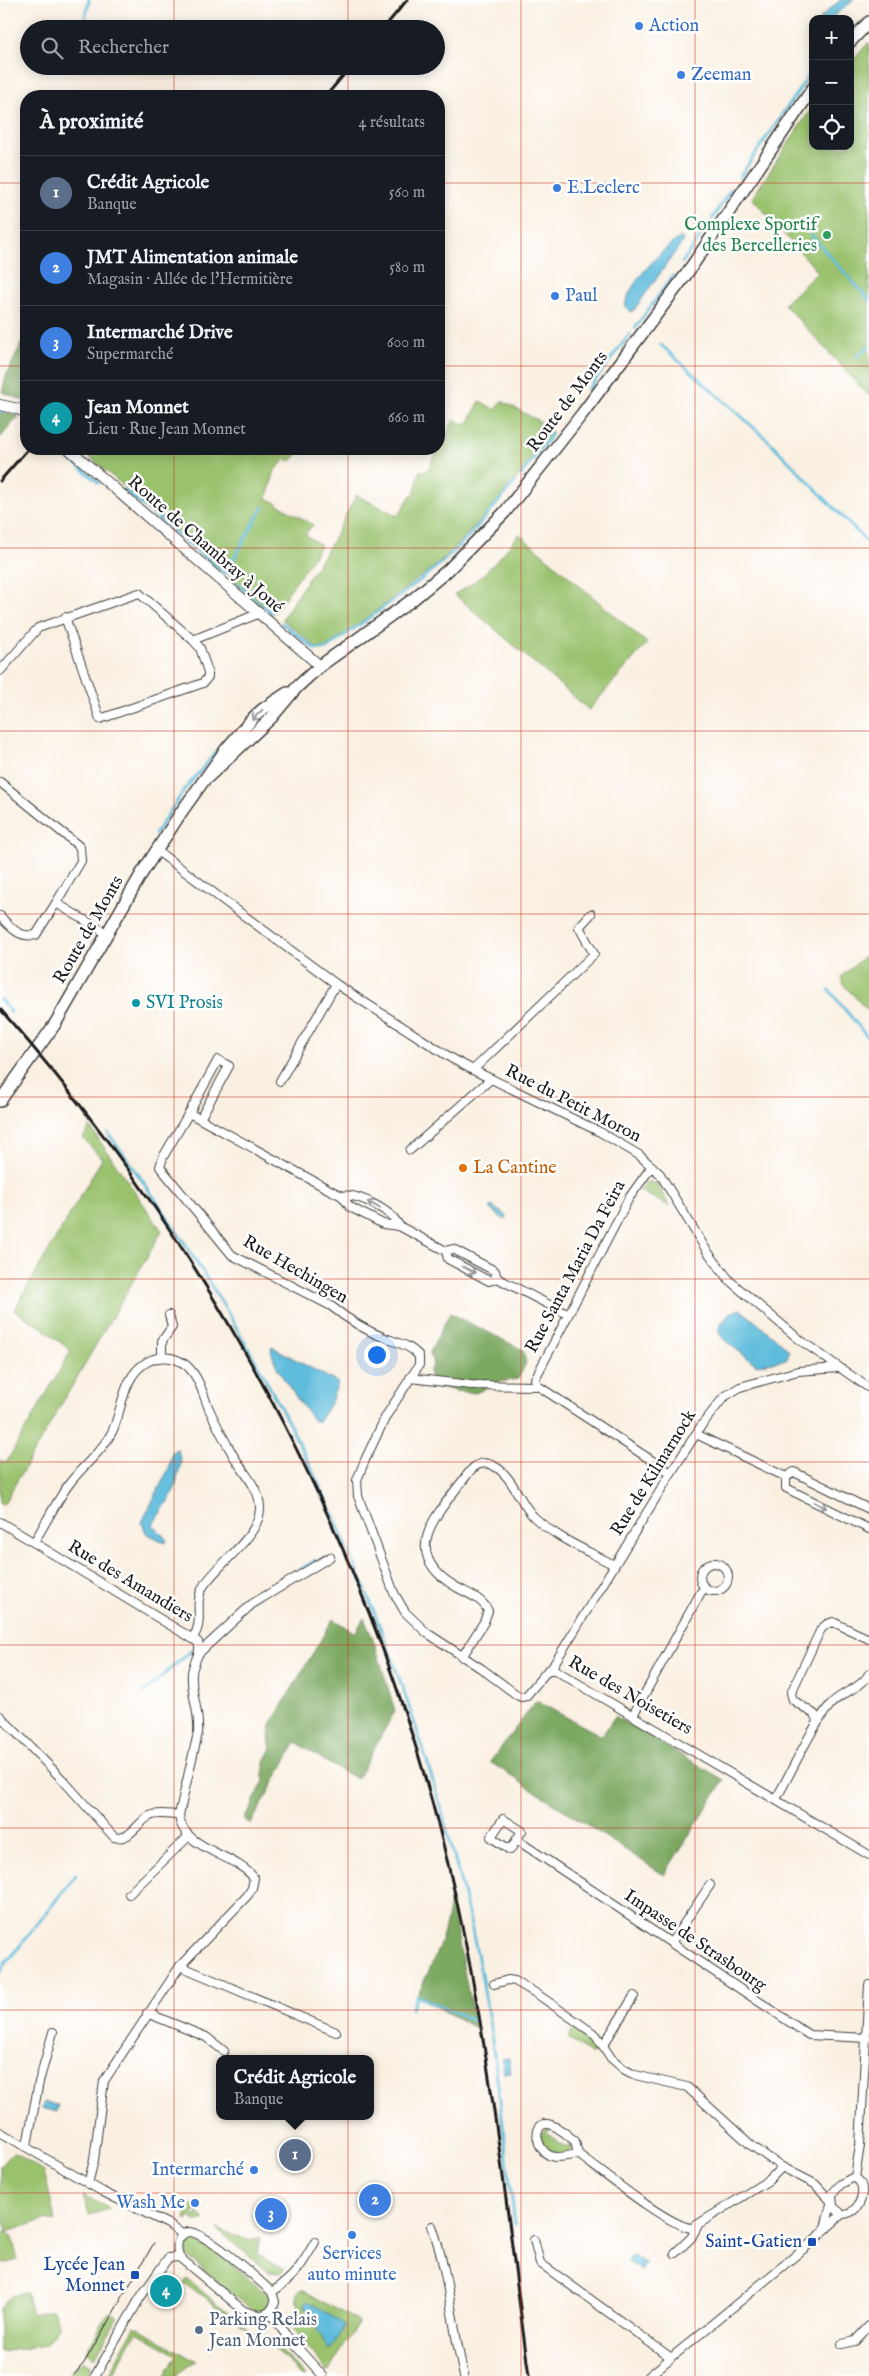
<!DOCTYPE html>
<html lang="fr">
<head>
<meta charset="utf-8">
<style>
  body { margin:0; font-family:"IM FELL English",serif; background:#242831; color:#f1f3f6 }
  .controls { position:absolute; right:15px; top:15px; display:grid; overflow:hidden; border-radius:10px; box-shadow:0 2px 12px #0003 }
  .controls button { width:45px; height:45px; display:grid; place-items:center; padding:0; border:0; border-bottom:1px solid #363941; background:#171b24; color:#f1f3f6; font:25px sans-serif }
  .you { position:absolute; left:376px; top:1354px; width:18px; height:18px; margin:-12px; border:4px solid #fff; border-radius:50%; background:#1a73e8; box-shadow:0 0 0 8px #1a73e833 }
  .badge { display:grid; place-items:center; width:32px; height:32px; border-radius:50%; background:#1a73e8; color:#fff; font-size:16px; font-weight:700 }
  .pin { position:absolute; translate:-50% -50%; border:2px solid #fff; box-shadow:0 1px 5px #0006 }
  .popup { position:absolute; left:216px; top:2055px; width:158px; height:65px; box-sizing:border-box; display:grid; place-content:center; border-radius:10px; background:#171b24; filter:drop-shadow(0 1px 4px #0005); font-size:16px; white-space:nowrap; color:#9ea1a6 }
  .popup b { font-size:19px; color:#f1f3f6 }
  .popup::after { content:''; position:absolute; left:50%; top:100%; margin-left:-10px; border:10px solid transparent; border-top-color:#171b24 }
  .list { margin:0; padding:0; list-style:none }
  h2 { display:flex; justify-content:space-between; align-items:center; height:65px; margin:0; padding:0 20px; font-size:21px }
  h2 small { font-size:16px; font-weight:400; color:#9ea1a6 }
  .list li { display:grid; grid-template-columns:32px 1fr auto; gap:15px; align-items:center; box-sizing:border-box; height:75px; padding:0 20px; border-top:1px solid #363941 }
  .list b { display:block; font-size:19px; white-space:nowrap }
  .list p { margin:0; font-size:16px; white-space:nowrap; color:#9ea1a6 }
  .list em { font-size:16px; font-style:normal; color:#9ea1a6 }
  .icon { flex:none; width:28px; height:28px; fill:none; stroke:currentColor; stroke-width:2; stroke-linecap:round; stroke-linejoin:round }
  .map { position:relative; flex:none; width:869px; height:2376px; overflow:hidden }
  .search { position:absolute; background:#171b24; box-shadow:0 2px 12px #0003; left:20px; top:20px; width:425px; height:55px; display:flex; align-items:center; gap:12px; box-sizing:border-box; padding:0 18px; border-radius:28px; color:#9ea1a6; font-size:19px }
  .panel { position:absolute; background:#171b24; box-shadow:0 2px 12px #0003; left:20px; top:90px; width:425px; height:365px; border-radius:20px }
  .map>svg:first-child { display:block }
  .green { fill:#9ac26d; stroke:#5b6f44 }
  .forest { fill:#7ba860; stroke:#4c623e }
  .water { fill:#5ebcdc; stroke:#3d6c7c }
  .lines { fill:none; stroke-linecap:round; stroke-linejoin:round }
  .stream { stroke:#5ebcdc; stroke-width:3 }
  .minor-casing { stroke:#3d3c3a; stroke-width:10 }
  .tertiary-casing { stroke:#3d3c3a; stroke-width:12 }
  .secondary-casing { stroke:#3d3c3a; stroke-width:14 }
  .minor { stroke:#fff; stroke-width:8 }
  .tertiary { stroke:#fff; stroke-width:10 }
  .secondary { stroke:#fff; stroke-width:11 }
  .tram { stroke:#1c1c1c; stroke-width:1 }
  .rail { stroke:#1c1c1c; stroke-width:3 }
  .oneway { stroke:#999 }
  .grid { fill:none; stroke:#c8321e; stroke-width:1; stroke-opacity:0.55 }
  .shop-dot { fill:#3f7fe0; stroke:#fff; stroke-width:2 }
  .leisure-dot { fill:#2e9e5b; stroke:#fff; stroke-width:2 }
  .culture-dot { fill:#0f9aa8; stroke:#fff; stroke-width:2 }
  .food-dot { fill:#e8710a; stroke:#fff; stroke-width:2 }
  .transit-dot { fill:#1a4fb4; stroke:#fff; stroke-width:2 }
  .service-dot { fill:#5c6f8a; stroke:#fff; stroke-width:2 }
  .labels { text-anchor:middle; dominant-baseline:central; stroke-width:5; stroke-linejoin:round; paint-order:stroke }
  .shop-label { font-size:18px; fill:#366cbe; stroke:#fff; text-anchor:start }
  .leisure-label { font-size:18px; fill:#27864d; stroke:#fff; text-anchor:end }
  .street-label { font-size:18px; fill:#1c1c1c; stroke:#fff }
  .culture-label { font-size:18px; fill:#0d838f; stroke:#fff; text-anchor:start }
  .food-label { font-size:18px; fill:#c56008; stroke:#fff; text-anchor:start }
  .transit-label { font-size:18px; fill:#164399; stroke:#fff; text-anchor:end }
  .service-label { font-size:18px; fill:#4e5e75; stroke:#fff; text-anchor:start }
</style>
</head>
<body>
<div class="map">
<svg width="869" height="2376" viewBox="0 0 869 2376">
  <rect width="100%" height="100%" fill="#fff"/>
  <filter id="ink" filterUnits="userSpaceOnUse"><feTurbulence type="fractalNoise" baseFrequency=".02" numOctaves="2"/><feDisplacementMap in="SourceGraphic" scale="10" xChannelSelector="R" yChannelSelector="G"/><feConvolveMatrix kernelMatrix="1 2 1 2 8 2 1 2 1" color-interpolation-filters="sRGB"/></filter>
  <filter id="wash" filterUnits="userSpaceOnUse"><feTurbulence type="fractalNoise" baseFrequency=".0096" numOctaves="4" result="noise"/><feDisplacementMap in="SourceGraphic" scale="20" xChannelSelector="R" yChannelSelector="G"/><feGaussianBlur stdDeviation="1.12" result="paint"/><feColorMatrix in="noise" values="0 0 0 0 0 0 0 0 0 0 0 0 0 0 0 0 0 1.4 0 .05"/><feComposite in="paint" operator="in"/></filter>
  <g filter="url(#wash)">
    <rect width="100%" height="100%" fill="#faf0e2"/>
    <g class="green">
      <polygon points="869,42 869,396 784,304 818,272 752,198 813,106 813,146 850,146 850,64"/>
      <polygon points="480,401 496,410 502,401 550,427 552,435 488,513 439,563 326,649 316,647 282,619 332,542 356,495 398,516 411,495 414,495 420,470 424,472 428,469 454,420 467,425"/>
      <polygon points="80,449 302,449 291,461 286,459 275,470 267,498 313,525 306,533 307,536 321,545 274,613"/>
      <path d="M519 534 647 643 589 710 454 594C480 582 502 556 519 534Z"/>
      <polygon points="869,952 869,1012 843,984 841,977"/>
      <polygon points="90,1127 162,1231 3,1505 0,1503 0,1460 6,1463 71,1351 43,1328 14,1310 102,1159 83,1138"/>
      <polygon points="647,1181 657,1184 670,1207 640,1191"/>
      <polygon points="576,2026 593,2040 598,2048 595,2053 591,2054 569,2039 569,2036"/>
      <path d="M548 2128H552L546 2133 566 2147 572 2143V2150C563 2158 553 2155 544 2148L540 2134Z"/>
      <polygon points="13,2152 44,2172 56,2222 44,2220 7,2232 12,2238 18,2260 0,2265 0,2234 7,2232 0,2207 0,2166"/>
      <polygon points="83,2195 110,2209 89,2215"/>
      <polygon points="191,2204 196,2207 198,2211 195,2210 193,2215 196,2216 198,2212 204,2220 197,2222 189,2217 188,2220 185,2219"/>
      <polygon points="217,2229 251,2241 260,2237 257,2255 285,2269 280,2273 269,2272"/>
      <polygon points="189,2236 201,2239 269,2296 269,2303 266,2310 253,2311 184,2254 182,2244"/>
      <polygon points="187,2279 256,2335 267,2336 305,2376 300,2376 285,2358 205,2297 184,2284"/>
      <polygon points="301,2289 359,2322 328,2372 288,2322 301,2310 297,2302 297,2293"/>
      <polygon points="26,2292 32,2314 53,2309 59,2325 46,2345 0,2352 0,2309 11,2296"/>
      <polygon points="109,2312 118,2317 95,2357 86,2351"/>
      <polygon points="135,2326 190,2358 196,2360 175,2376 165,2376 177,2355 137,2332 111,2376 107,2376"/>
      <polygon points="83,2360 92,2366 86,2376 66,2376"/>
    </g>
    <g class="forest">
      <polygon points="26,334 26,399 25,401 2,392 6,376"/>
      <polygon points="0,411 19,416 0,438"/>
      <polygon points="450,1313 523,1350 526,1363 518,1379 498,1382 476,1393 455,1391 434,1385 429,1372 433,1364 430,1352"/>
      <polygon points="364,1618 375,1644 395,1711 357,1779 331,1765 296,1742 251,1824 244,1820 264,1781 264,1763 271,1750 269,1737 271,1724 333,1619 355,1633"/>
      <polygon points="536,1701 602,1736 615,1716 724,1780 664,1875 490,1762"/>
      <path d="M450 1897 475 2028 417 1996C432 1964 448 1932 450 1897Z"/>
    </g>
    <g class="water">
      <polygon points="840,0 854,0 830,19 819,19"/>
      <path d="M681 237 683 240 681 244 634 310 630 312 625 307C626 286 663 248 681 237Z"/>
      <polygon points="491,1206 506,1215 507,1219 503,1219 490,1209"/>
      <polygon points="740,1309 784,1345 789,1351 787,1359 757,1365 724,1340 719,1333 719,1327 730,1313"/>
      <path d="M273 1347 338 1383 331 1402 319 1421H314C301 1403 273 1370 271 1348Z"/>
      <polygon points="176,1449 178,1450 181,1463 174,1492 153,1524 167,1540 166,1543 146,1533 142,1522 169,1468 172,1452"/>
      <polygon points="509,2058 511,2072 504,2073 502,2059"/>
      <polygon points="44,2102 58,2105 56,2112 42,2108"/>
      <polygon points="633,2255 646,2264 641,2271 628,2262 629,2257"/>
      <polygon points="307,2300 345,2325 331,2349 328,2349 304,2304"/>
    </g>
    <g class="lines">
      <g class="stream">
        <polyline points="83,28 89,0"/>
        <polyline points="739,178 813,69"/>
        <polyline points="712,219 731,189"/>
        <polyline points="811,235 869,300"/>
        <polyline points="682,263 704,231"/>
        <polyline points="635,328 673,276"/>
        <polyline points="661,345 769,441 869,544"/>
        <polyline points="857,357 869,346"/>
        <polyline points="588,389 630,334"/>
        <polyline points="0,411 5,412"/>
        <polyline points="68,457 99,483"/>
        <polyline points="521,475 552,434"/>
        <polyline points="124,490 225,574 263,507"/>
        <polyline points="118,499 164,538"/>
        <polyline points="232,580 271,613"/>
        <path d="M282 623 315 649H326C366 619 409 592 446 559 471 535 493 509 515 482"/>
        <polyline points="155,834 185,789 228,738"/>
        <polyline points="829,990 869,1039"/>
        <polyline points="0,999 11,1012"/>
        <path d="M108 1133C285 1371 407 1641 472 1930 494 2026 502 2126 515 2224"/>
        <polyline points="207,1637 241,1606 316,1560"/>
        <polyline points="144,1692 192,1650"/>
        <polyline points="0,1971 76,1875"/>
        <polyline points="411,2009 417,1996 473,2020"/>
      </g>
    </g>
  </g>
  <g filter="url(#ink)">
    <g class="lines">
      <g class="minor-casing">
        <g id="minor">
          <polyline points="65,617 100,719 203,683 208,677 208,672 200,648 193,640"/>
          <polyline points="0,671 38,628 139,593 193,640 260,613"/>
          <polyline points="0,782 80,847 81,861 56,903"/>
          <polyline points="156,850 336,984 451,1058 473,1070 600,1132 639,1155 660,1174 707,1251 730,1281 800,1340 869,1388"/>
          <path d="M0 916C11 928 19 938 36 935L56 903 106 933"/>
          <polyline points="473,1070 594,954 579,927 591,914"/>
          <polyline points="280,1081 336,984"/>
          <path d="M189 1113 163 1157 160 1167 232 1255 331 1306C346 1318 367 1331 385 1338 398 1343 410 1345 419 1356V1365L386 1416 365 1460 357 1480 358 1496 394 1593 405 1612 427 1633 482 1669 517 1695 521 1697 526 1696 548 1670H555L869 1855"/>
          <polyline points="200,1119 229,1066 218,1060 189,1113 200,1119 330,1190 342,1196 350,1207 383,1224 399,1226 446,1251 448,1259 489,1281 497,1278"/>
          <polyline points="410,1150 491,1079"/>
          <polyline points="652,1166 629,1198 535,1379 538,1386 671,1473"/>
          <path d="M342 1196C357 1193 393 1211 399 1226"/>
          <polyline points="446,1251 453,1249 495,1271 497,1278 567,1314"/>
          <polyline points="162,1357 162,1341 172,1327 169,1315"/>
          <polyline points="410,1378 471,1385 538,1386"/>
          <polyline points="696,1434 786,1477"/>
          <polyline points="786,1477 786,1488 869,1529"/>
          <polyline points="786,1477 794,1472 869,1509"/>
          <path d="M0 1522 198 1642C202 1654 193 1661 192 1673 190 1692 200 1711 198 1733L179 1815C181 1849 236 1854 254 1878L252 1888 248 1895 180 1966 104 2081 94 2160 88 2184"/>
          <path d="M34 1542C46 1523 56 1502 69 1484 83 1465 102 1452 112 1432 123 1409 122 1376 147 1362 159 1355 174 1356 186 1365 200 1377 203 1396 210 1411 217 1426 225 1441 233 1455 242 1471 260 1488 260 1508 260 1537 217 1564 203 1587 193 1603 205 1622 193 1637"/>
          <circle cx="714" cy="1577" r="14"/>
          <polyline points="200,1652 252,1604 330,1557"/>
          <path d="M462 1657 484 1622 488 1611C483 1599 469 1594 458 1588 394 1552 440 1512 470 1471 477 1463 485 1461 494 1466 513 1476 519 1502 534 1517 556 1538 588 1551 614 1565"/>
          <polyline points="551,1669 671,1473 701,1426 724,1397 740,1387 798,1371 838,1368"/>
          <polyline points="633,1715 701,1592 705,1588"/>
          <path d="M0 1716 62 1779 114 1837C130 1842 138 1821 150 1816 158 1812 170 1815 179 1815"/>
          <polyline points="819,1721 814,1714 793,1700 791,1693 821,1629 827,1624 833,1622 869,1639"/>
          <path d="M776 1799C792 1771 811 1728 830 1705 842 1691 861 1689 869 1674"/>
          <polygon points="503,1819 522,1831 510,1850 491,1837"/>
          <polyline points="517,1840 809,2035 867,2038"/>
          <polyline points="129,1894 189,1836"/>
          <polyline points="671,1943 710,1885"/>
          <polyline points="180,1966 336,2032"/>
          <polyline points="494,1984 508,1980 515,1981 537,1994 596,2035 611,2058 625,2070 635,2075 687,2087 752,2146 782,2167 815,2184 831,2201"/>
          <polyline points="147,2013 206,2037 224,2051"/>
          <polyline points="604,2044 634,1996"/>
          <polyline points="0,2132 103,2192 168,2224 182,2234"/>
          <polyline points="27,2145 39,2082 53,2032"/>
          <path d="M578 2154 575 2141C568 2136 557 2125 548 2124 531 2122 536 2151 551 2156 559 2159 570 2155 578 2154 600 2170 669 2227 692 2228L769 2180 782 2167"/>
          <path d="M852 2178C869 2178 864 2215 842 2214L833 2207 832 2194 841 2184Z"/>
          <polyline points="855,2178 860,2145 869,1985"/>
          <path d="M432 2226C449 2274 452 2326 464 2376"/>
          <polyline points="825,2228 831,2204"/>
          <path d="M188 2232C207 2232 256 2278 272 2292L275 2302C270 2319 258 2316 244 2311L179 2257C176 2246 176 2236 188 2232Z"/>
          <polyline points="534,2240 540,2263 670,2357"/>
          <polyline points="675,2253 691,2238 697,2227"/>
          <path d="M272 2292C295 2277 302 2265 315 2242"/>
          <polyline points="270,2313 286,2335 323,2376"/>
          <polyline points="842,2344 855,2341 869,2326"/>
          <polyline points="95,2376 140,2298 168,2258 179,2257"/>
          <polyline points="649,2376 812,2242 842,2214"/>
        </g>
      </g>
      <g class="tertiary-casing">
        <g id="tertiary">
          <polyline points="0,405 18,409 26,413"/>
          <polyline points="69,449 320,666"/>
        </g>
      </g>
      <g class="secondary-casing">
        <g id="secondary">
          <polyline points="850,42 869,22"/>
          <polyline points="208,777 271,718 297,687 320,666 412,600 448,570 505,512 582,414 685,276 813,88"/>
          <polyline points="0,1101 55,1024 142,873 182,811 227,748 253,718 263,709 287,693"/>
        </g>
      </g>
      <use href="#minor" class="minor"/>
      <use href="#tertiary" class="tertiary"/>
      <use href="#secondary" class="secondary"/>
      <polyline class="tram" points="73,2376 84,2363 154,2243"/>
      <g class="rail">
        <polyline points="383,29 407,0"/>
        <polyline points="326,96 351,66"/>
        <polyline points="0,481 28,449"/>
        <path d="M0 1009C221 1258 382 1568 455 1894 491 2052 507 2215 529 2376"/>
      </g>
    </g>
    <defs><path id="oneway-shaft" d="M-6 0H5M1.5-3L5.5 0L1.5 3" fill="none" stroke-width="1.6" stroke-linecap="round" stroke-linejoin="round" transform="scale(1.25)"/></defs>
    <g class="oneway">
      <use href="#oneway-shaft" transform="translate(257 715) rotate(136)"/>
      <use href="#oneway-shaft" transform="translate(374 1205) rotate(-152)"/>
      <use href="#oneway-shaft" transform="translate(469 1270) rotate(28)"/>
      <use href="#oneway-shaft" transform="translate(820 1505) rotate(27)"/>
    </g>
  </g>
  <path class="grid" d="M174 0V29M348 0V29M521 0V2376M695 0V2376M174 66V96M348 66V96M0 183H26M439 183H869M0 366H26M439 366H869M174 449V2376M348 449V2376M0 548H869M0 731H869M0 914H869M0 1097H869M0 1279H869M0 1462H869M0 1645H869M0 1828H869M0 2010H869M0 2193H869"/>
  <g class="shop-dot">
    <circle cx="639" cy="26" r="5"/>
    <circle cx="681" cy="75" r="5"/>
    <circle cx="557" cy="188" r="5"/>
    <circle cx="555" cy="296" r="5"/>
    <circle cx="254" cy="2170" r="5"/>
    <circle cx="195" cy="2203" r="5"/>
    <circle cx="352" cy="2235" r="5"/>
  </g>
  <circle class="leisure-dot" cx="827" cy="235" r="5"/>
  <circle class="culture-dot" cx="136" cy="1003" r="5"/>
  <circle class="food-dot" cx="463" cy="1168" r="5"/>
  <g class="transit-dot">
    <rect x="807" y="2237" width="10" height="10" rx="2.5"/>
    <rect x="130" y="2270" width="10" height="10" rx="2.5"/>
  </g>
  <circle class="service-dot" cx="199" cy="2330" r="5"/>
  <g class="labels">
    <g class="shop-label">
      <text x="649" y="26">Action</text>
      <text x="691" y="75">Zeeman</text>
      <text x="567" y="188">E.Leclerc</text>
      <text x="565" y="296">Paul</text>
      <text x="244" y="2170" text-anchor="end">Intermarché</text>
      <text x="185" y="2203" text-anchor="end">Wash Me</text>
      <text x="352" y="2254" text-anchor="middle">Services<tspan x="352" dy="21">auto minute</tspan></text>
    </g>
    <g class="leisure-label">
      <text x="817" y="225">Complexe Sportif<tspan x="817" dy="21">des Bercelleries</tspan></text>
    </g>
    <g class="street-label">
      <text transform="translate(568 402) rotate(-53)">Route de Monts</text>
      <text transform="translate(205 545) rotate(41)">Route de Chambray à Joué</text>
      <text transform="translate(89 930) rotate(-60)">Route de Monts</text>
      <text transform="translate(573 1104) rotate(27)">Rue du Petit Moron</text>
      <text transform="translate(576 1267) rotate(-62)">Rue Santa Maria Da Feira</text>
      <text transform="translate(295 1270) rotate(30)">Rue Hechingen</text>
      <text transform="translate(654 1473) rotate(-58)">Rue de Kilmarnock</text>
      <text transform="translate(130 1582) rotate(31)">Rue des Amandiers</text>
      <text transform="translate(630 1696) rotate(30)">Rue des Noisetiers</text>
      <text transform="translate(695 1941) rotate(34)">Impasse de Strasbourg</text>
    </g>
    <g class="culture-label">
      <text x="146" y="1003">SVI Prosis</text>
    </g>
    <g class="food-label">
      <text x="473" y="1168">La Cantine</text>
    </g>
    <g class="transit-label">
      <text x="802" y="2242">Saint-Gatien</text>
      <text x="125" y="2265">Lycée Jean<tspan x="125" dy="21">Monnet</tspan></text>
    </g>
    <g class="service-label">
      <text x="209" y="2320">Parking Relais<tspan x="209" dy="21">Jean Monnet</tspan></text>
    </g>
  </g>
</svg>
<div class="controls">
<button>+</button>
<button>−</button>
<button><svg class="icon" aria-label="locate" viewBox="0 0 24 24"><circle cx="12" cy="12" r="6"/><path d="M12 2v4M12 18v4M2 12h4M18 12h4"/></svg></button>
</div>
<div class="you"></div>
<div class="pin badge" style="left:295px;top:2155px;background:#5c6f8a">1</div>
<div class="popup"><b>Crédit Agricole</b>Banque</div>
<div class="pin badge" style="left:375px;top:2200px;background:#3f7fe0">2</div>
<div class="pin badge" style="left:271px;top:2214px;background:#3f7fe0">3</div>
<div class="pin badge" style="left:166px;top:2291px;background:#0f9aa8">4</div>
<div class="search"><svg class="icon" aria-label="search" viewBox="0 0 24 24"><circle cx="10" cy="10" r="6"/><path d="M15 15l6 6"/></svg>Rechercher</div>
<section class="panel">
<h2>À proximité<small>4 résultats</small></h2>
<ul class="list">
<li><span class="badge" style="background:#5c6f8a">1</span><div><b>Crédit Agricole</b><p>Banque</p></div><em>560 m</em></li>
<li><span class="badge" style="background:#3f7fe0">2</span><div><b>JMT Alimentation animale</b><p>Magasin · Allée de l'Hermitière</p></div><em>580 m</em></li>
<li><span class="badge" style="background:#3f7fe0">3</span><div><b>Intermarché Drive</b><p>Supermarché</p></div><em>600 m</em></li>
<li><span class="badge" style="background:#0f9aa8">4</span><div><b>Jean Monnet</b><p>Lieu · Rue Jean Monnet</p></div><em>660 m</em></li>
</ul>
</section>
</div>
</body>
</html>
